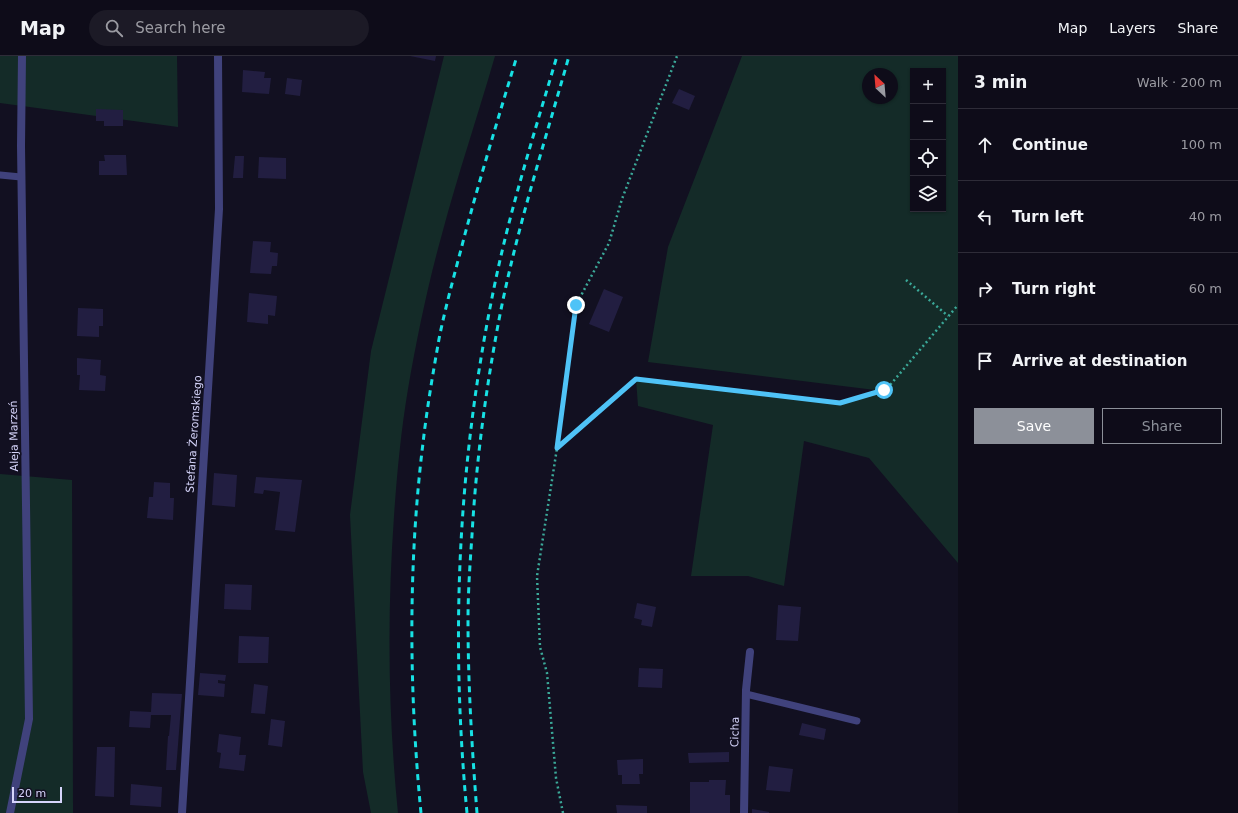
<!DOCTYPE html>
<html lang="en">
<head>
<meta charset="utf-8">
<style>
  body { margin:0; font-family:"DejaVu Sans",sans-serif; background:#1c1a26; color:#f1f3f6 }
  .controls { position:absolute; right:12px; top:12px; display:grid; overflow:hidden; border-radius:0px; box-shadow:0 1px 3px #0004 }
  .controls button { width:36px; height:36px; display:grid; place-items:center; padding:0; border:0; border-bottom:1px solid #2e2c38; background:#0e0c19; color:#f1f3f6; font:20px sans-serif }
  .compass { position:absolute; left:862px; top:12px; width:36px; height:36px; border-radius:50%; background:#0e0c19; box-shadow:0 1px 3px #0004; rotate:334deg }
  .scale { position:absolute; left:12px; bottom:10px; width:50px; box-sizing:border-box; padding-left:4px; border:2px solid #d6d5fb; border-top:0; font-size:11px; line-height:14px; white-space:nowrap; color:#d6d5fb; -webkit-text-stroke:3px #121021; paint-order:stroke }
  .stop { position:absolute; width:12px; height:12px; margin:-9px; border:3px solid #4fc3f7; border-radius:50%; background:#fff }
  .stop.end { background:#4fc3f7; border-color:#fff; box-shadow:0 1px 4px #0008 }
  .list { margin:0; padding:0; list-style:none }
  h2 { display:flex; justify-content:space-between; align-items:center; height:52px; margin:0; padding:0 16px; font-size:17px }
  h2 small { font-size:13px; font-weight:400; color:#9b9ba2 }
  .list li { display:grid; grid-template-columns:26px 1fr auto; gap:12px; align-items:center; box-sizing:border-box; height:72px; padding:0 16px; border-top:1px solid #2e2c38 }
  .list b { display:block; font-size:15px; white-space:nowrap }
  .list em { font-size:13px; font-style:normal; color:#9b9ba2 }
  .actions { display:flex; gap:8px; padding:12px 16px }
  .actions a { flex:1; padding:9px 0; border:1px solid #8c9099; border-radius:0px; text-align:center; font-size:14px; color:#8c9099 }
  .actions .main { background:#8c9099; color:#fff }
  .icon { flex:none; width:22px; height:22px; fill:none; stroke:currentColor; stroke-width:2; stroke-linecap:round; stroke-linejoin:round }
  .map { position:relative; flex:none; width:958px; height:757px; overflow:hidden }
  header { display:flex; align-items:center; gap:24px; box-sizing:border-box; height:56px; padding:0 20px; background:#0e0c19; border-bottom:1px solid #2e2c38 }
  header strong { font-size:19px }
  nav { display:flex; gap:22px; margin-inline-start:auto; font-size:14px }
  .search { width:280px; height:36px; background:#1c1a26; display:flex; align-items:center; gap:10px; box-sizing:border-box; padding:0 14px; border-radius:22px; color:#9b9ba2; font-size:15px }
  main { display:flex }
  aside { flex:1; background:#0e0c19 }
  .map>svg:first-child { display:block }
  .green { fill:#142b28; fill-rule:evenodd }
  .building { fill:#221e41 }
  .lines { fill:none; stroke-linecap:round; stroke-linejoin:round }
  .path { stroke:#3ba999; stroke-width:2.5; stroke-dasharray:2 3; stroke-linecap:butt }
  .lane { stroke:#40427c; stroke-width:7 }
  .street { stroke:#40427c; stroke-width:8 }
  .rail { stroke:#17e1e4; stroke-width:3; stroke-dasharray:6 5; stroke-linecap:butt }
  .route { stroke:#4fc3f7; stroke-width:5 }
  .labels { text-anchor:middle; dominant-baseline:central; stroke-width:3; stroke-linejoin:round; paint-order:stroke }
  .street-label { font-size:11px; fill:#d6d5fb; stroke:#121021 }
</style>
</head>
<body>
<header>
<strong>Map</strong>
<div class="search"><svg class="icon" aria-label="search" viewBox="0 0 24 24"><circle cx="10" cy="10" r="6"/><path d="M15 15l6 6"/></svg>Search here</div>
<nav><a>Map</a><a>Layers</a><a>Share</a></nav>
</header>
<main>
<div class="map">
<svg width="958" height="757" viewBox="0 0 958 757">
  <rect width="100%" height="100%" fill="#121021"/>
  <g class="green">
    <polygon points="0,0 177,0 178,71 0,47"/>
    <path d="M444 0H495C478 59 458 118 442 178 428 228 417 281 408 333 401 375 397 417 394 460 387 559 388 658 398 757H371L363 716 350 459 371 295Z"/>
    <path d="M742 0H958V507L869 402 804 385 784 530 748 520H691L713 369 638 350 636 323 840 347 883 335 648 306 668 191ZM913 15H943V153H913ZM868 18H892V42H868Z"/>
    <polygon points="0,418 72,424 73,757 0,757"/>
  </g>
  <g class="building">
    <polygon points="410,0 436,0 435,5"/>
    <polygon points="243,14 265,16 264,22 271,22 269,38 242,36"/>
    <polygon points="287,22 302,24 300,40 285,38"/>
    <polygon points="679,33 695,40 689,54 672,47"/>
    <polygon points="96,53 123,54 123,70 104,70 104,65 96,65"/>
    <polygon points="104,99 126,99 127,119 99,119 99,105 105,105"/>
    <polygon points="235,100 244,100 243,122 233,122"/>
    <polygon points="259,101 286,102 286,123 258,122"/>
    <polygon points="253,185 271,186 270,196 278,197 277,210 272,210 271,218 250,217"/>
    <polygon points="604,233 623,241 609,276 589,268"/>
    <polygon points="249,237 277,240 275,260 268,259 268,268 247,266"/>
    <polygon points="78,252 103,253 103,270 99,270 99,281 77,280"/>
    <polygon points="77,302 101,304 100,319 106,320 105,335 79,334 80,319 77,319"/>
    <polygon points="214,417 237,419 235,451 212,449"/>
    <polygon points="256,421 302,424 295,476 275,474 280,436 264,434 263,438 254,437"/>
    <polygon points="154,426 170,427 170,442 174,442 173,464 147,462 149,441 153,441"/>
    <polygon points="225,528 252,529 251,554 224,553"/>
    <polygon points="637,547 656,551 652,571 641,569 642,564 634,562"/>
    <polygon points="778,549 801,551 798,585 776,584"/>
    <polygon points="239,580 269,581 268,607 238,607"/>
    <polygon points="639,612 663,613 662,632 638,631"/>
    <polygon points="200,617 226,619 225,625 218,624 218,627 225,628 224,641 198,639"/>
    <polygon points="254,628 268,630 265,658 251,657"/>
    <polygon points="152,637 182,638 176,714 166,714 168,680 169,680 171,659 151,659 150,672 129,671 130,655 151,656"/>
    <polygon points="271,663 285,665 282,691 268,689"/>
    <polygon points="802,667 826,673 824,684 799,679"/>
    <polygon points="219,678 241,681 239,699 246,699 244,715 219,712 221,697 217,696"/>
    <polygon points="97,691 115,691 114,741 95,740"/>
    <polygon points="729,696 729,706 689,707 688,697"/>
    <polygon points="643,703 643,718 639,718 640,728 622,728 622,719 618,719 617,704"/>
    <polygon points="769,710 793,713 790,736 766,734"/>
    <polygon points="709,724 726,724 725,739 730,739 730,757 690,757 690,726 709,726"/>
    <polygon points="131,728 162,731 161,751 130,749"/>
    <polygon points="616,749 647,750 647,757 617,757"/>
    <polygon points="752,753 769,756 769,757 752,757"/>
  </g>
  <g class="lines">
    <g class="path">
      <polyline points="906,224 948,260"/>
      <polyline points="557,392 636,323 840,347 885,335 958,249"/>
      <polyline points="563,757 556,722 547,617 540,591 537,520 557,392 576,249 609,187 622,143 677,0"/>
    </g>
    <g class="lane">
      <polyline points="0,119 21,121"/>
      <polyline points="746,638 857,665"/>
    </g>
    <g class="street">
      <polyline points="10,757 29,663 21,90 22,0"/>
      <polyline points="182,757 219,153 218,0"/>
      <polyline points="744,757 746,634 750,596"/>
    </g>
    <g class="rail">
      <path d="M421 757C409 634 408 509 423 387 427 352 433 317 439 283 446 248 456 213 465 178 481 119 499 59 517 0"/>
      <path d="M467 757C450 578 458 404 495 227 511 150 535 75 557 0"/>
      <path d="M477 757C472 693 468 629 468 564 468 536 470 508 472 479 476 408 485 339 498 269 515 178 544 89 569 0"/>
    </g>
  </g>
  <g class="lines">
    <polyline class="route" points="576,249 557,392 636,323 840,347 884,334"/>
  </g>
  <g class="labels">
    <g class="street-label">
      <text transform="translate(194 378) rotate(-86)">Stefana Żeromskiego</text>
      <text transform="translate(14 380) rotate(-91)">Aleja Marzeń</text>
      <text transform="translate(735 676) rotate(-89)">Cicha</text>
    </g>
  </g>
</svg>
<div class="controls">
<button>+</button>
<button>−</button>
<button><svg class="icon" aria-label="locate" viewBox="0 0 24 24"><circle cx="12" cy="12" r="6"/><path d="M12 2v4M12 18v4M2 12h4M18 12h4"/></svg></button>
<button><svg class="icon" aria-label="layers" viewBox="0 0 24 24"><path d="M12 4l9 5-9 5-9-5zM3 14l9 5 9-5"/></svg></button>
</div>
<svg class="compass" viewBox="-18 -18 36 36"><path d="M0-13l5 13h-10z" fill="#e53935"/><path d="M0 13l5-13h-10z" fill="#9b9ba2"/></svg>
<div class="scale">20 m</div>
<div class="stop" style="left:884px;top:334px"></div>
<div class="stop end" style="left:576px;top:249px"></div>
</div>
<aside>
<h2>3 min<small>Walk · 200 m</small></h2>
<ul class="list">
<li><svg class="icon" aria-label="ahead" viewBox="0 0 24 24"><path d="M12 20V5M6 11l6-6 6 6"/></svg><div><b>Continue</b></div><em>100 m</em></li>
<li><svg class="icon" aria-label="left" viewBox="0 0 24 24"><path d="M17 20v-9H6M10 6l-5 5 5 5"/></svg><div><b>Turn left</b></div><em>40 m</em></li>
<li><svg class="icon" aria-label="right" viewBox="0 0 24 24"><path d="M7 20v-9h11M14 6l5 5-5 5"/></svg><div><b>Turn right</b></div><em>60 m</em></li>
<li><svg class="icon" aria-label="arrive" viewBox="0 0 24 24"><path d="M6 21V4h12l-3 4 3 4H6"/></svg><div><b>Arrive at destination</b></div></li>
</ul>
<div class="actions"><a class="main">Save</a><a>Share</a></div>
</aside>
</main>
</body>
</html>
